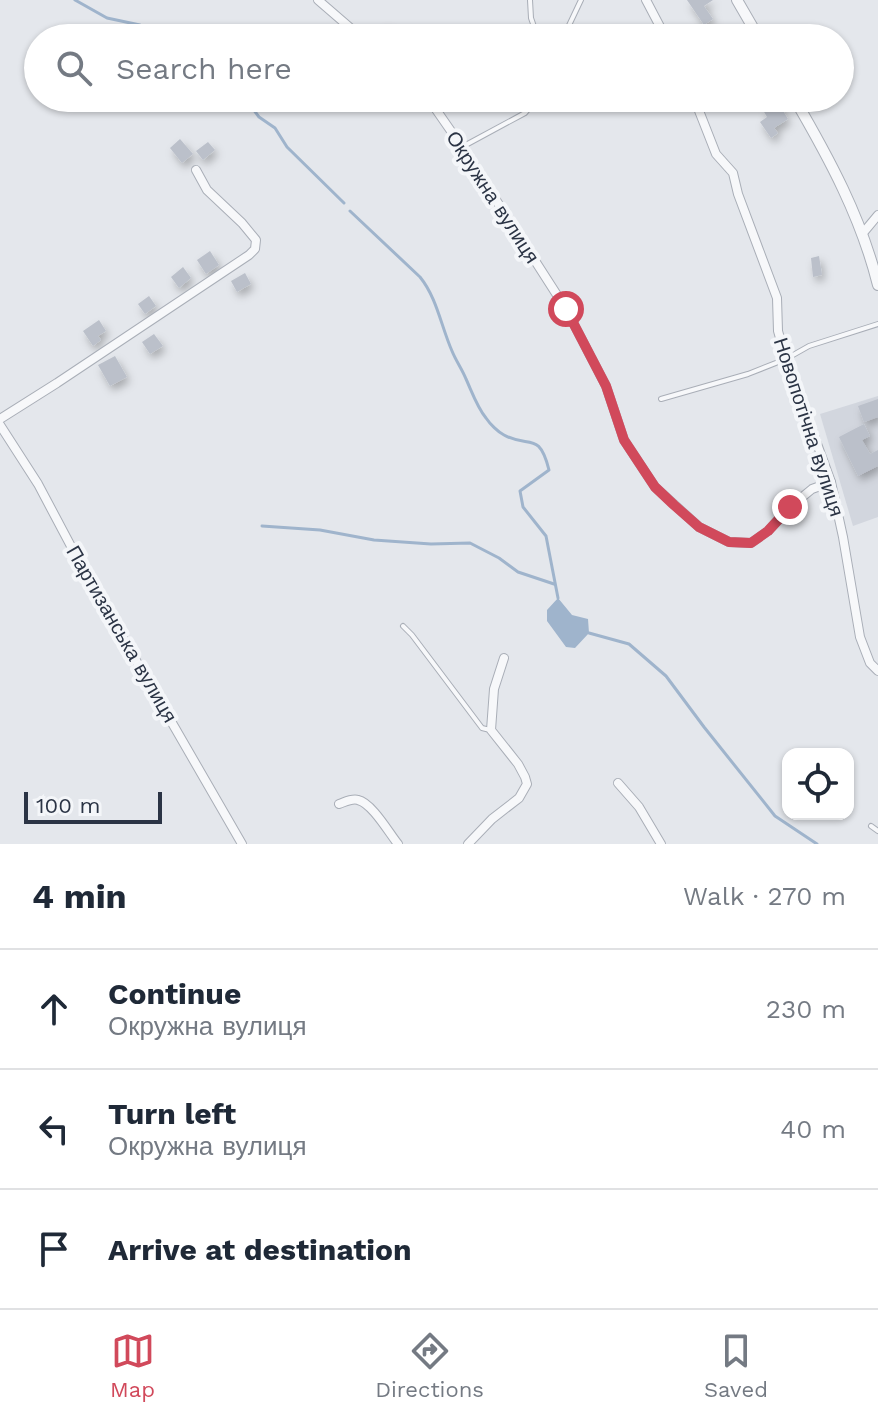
<!DOCTYPE html>
<html lang="en">
<head>
<meta charset="utf-8">
<style>
  body { margin:0; font-family:"Work Sans",sans-serif; background:#f2f2f3; color:#1f2937 }
  .controls { position:absolute; right:24px; bottom:24px; display:grid; overflow:hidden; border-radius:16px; box-shadow:0 2px 6px #0004 }
  .controls button { width:72px; height:72px; display:grid; place-items:center; padding:0; border:0; border-bottom:2px solid #e0e1e3; background:#fff; color:#1f2937; font:40px sans-serif }
  .scale { position:absolute; left:24px; bottom:20px; width:138px; box-sizing:border-box; padding-left:8px; border:4px solid #2b3445; border-top:0; font-size:22px; line-height:28px; white-space:nowrap; color:#2b3445; -webkit-text-stroke:6px #f4f6f9; paint-order:stroke }
  .stop { position:absolute; width:24px; height:24px; margin:-18px; border:6px solid #d1495b; border-radius:50%; background:#fff }
  .stop.end { background:#d1495b; border-color:#fff; box-shadow:0 2px 8px #0008 }
  .list { margin:0; padding:0; list-style:none }
  h2 { display:flex; justify-content:space-between; align-items:center; height:104px; margin:0; padding:0 32px; font-size:34px }
  h2 small { font-size:26px; font-weight:400; color:#747a83 }
  .list li { display:grid; grid-template-columns:52px 1fr auto; gap:24px; align-items:center; box-sizing:border-box; height:120px; padding:0 32px; border-top:2px solid #e0e1e3 }
  .list b { display:block; font-size:30px; white-space:nowrap }
  .list p { margin:0; font-size:26px; white-space:nowrap; color:#747a83 }
  .list em { font-size:26px; font-style:normal; color:#747a83 }
  .icon { flex:none; width:44px; height:44px; fill:none; stroke:currentColor; stroke-width:2; stroke-linecap:round; stroke-linejoin:round }
  .map { position:relative; flex:none; width:878px; height:844px; overflow:hidden }
  .search { position:absolute; background:#fff; box-shadow:0 2px 6px #0004; left:24px; right:24px; top:24px; height:88px; display:flex; align-items:center; gap:20px; box-sizing:border-box; padding:0 28px; border-radius:44px; color:#747a83; font-size:30px }
  .sheet { height:464px; background:#fff }
  nav { display:flex; justify-content:space-around; align-items:center; box-sizing:border-box; height:112px; border-top:2px solid #e0e1e3; background:#fff; font-size:22px; color:#747a83 }
  nav a { display:grid; justify-items:center; gap:4px }
  nav .on { color:#d1495b }
  .map>svg:first-child { display:block }
  .built { fill:#d2d6de }
  .water { fill:#9fb4cc }
  .lines { fill:none; stroke-linecap:round; stroke-linejoin:round }
  .stream { stroke:#9fb4cc; stroke-width:3 }
  .building { fill:#bbc0ca; filter:url(#shadow) }
  .service-casing { stroke:#a9aeb7; stroke-width:6 }
  .minor-casing { stroke:#a9aeb7; stroke-width:10 }
  .tertiary-casing { stroke:#a9aeb7; stroke-width:12 }
  .service { stroke:#f7f8fa; stroke-width:4 }
  .minor { stroke:#f7f8fa; stroke-width:8 }
  .tertiary { stroke:#f7f8fa; stroke-width:10 }
  .route { stroke:#d1495b; stroke-width:10 }
  .labels { text-anchor:middle; dominant-baseline:central; stroke-width:8; stroke-linejoin:round; paint-order:stroke }
  .street-label { font-size:20px; fill:#2b3445; stroke:#f4f6f9 }
</style>
</head>
<body>
<div class="map">
<svg width="878" height="844" viewBox="0 0 878 844">
  <defs>
    <filter id="shadow"><feDropShadow dx="3" dy="5" stdDeviation="4" flood-color="#0004"/></filter>
  </defs>
  <rect width="100%" height="100%" fill="#e4e7ec"/>
  <polygon class="built" points="878,396 878,517 853,526 820,414"/>
  <polygon class="water" points="558,598 572,615 588,619 589,633 575,648 566,647 547,621 547,610"/>
  <g class="lines">
    <g class="stream">
      <polyline points="75,0 107,18 140,25 162,38"/>
      <polyline points="249,98 250,105 259,117 275,128 287,147 344,203"/>
      <path d="M350 211 420 277C437 298 441 326 452 351 456 361 462 369 466 379 472 392 477 407 486 418 490 424 498 432 504 435 529 449 539 430 549 470L520 491 523 507 546 536 558 598"/>
      <polyline points="262,526 320,530 374,540 431,544 470,543 499,558 518,572 554,584"/>
      <polyline points="589,633 629,644 666,676 704,727 775,816 817,844"/>
    </g>
  </g>
  <g class="building">
    <polygon points="687,0 713,0 704,6 713,19 704,25"/>
    <polygon points="385,24 401,38 372,38"/>
    <polygon points="777,101 788,119 774,128 778,133 771,138 760,122 767,117 763,110"/>
    <polygon points="180,139 193,154 182,163 170,148"/>
    <polygon points="208,142 215,150 203,160 196,151"/>
    <polygon points="210,251 219,265 206,274 197,260"/>
    <polygon points="819,256 822,275 813,277 811,258"/>
    <polygon points="183,267 191,278 179,288 171,277"/>
    <polygon points="245,273 251,284 237,292 231,281"/>
    <polygon points="149,296 156,306 145,314 138,304"/>
    <polygon points="99,320 106,331 98,336 101,340 93,346 83,331"/>
    <polygon points="154,334 163,346 150,354 142,342"/>
    <polygon points="115,356 127,377 110,386 98,365"/>
    <polygon points="878,399 878,417 864,422 858,406"/>
    <polygon points="864,424 870,436 862,440 870,454 878,450 878,466 858,476 839,437"/>
  </g>
  <g class="lines">
    <g class="service-casing">
      <g id="service">
        <polyline points="530,0 531,18 538,38"/>
        <polyline points="563,38 581,0"/>
        <polyline points="462,147 525,113 538,98"/>
        <polyline points="661,399 748,374 786,359 809,346 878,324"/>
        <polyline points="403,626 412,635 482,728 490,730"/>
        <polyline points="871,826 878,831"/>
      </g>
    </g>
    <g class="minor-casing">
      <g id="minor">
        <polyline points="318,0 362,38"/>
        <polyline points="646,0 666,38"/>
        <polyline points="428,98 462,147 566,309 606,386 624,440 655,487 699,527 729,542 751,543 768,531 790,507 812,489 831,482"/>
        <polyline points="694,98 716,154 733,173 738,194 777,298 778,331 786,359 831,482 843,537 860,637 870,663 878,671"/>
        <polyline points="863,233 878,215"/>
        <polyline points="0,419 57,383 249,255 255,249 256,240 242,223 207,190 196,170"/>
        <polyline points="0,425 38,484 82,567 242,844"/>
        <polyline points="618,783 639,807 661,844"/>
        <path d="M339 804C345 802 352 798 358 800 372 803 389 833 398 844"/>
        <polyline points="468,844 492,819 519,798 527,784 525,777 518,764 491,730 494,689 504,658"/>
      </g>
    </g>
    <g class="tertiary-casing">
      <g id="tertiary">
        <polyline points="737,0 759,38"/>
        <path d="M794 98C829 158 861 217 878 285"/>
      </g>
    </g>
    <use href="#service" class="service"/>
    <use href="#minor" class="minor"/>
    <use href="#tertiary" class="tertiary"/>
  </g>
  <g class="lines">
    <polyline class="route" points="566,309 606,386 624,440 655,487 674,505 699,527 729,542 751,543 768,531 790,507"/>
  </g>
  <g class="labels">
    <g class="street-label">
      <text transform="translate(493 197) rotate(57)">Окружна вулиця</text>
      <text transform="translate(809 427) rotate(72)">Новопотічна вулиця</text>
      <text transform="translate(122 634) rotate(60)">Партизанська вулиця</text>
    </g>
  </g>
</svg>
<div class="controls">
<button><svg class="icon" aria-label="locate" viewBox="0 0 24 24"><circle cx="12" cy="12" r="6"/><path d="M12 2v4M12 18v4M2 12h4M18 12h4"/></svg></button>
</div>
<div class="scale">100 m</div>
<div class="stop" style="left:566px;top:309px"></div>
<div class="stop end" style="left:790px;top:507px"></div>
<div class="search"><svg class="icon" aria-label="search" viewBox="0 0 24 24"><circle cx="10" cy="10" r="6"/><path d="M15 15l6 6"/></svg>Search here</div>
</div>
<section class="sheet">
<h2>4 min<small>Walk · 270 m</small></h2>
<ul class="list">
<li><svg class="icon" aria-label="ahead" viewBox="0 0 24 24"><path d="M12 20V5M6 11l6-6 6 6"/></svg><div><b>Continue</b><p>Окружна вулиця</p></div><em>230 m</em></li>
<li><svg class="icon" aria-label="left" viewBox="0 0 24 24"><path d="M17 20v-9H6M10 6l-5 5 5 5"/></svg><div><b>Turn left</b><p>Окружна вулиця</p></div><em>40 m</em></li>
<li><svg class="icon" aria-label="arrive" viewBox="0 0 24 24"><path d="M6 21V4h12l-3 4 3 4H6"/></svg><div><b>Arrive at destination</b></div></li>
</ul>
</section>
<nav>
<a class="on"><svg class="icon" aria-label="map" viewBox="0 0 24 24"><path d="M3 6l6-2 6 2 6-2v14l-6 2-6-2-6 2zM9 4v14M15 6v14"/></svg>Map</a>
<a><svg class="icon" aria-label="directions" viewBox="0 0 24 24"><path d="M12 3l9 9-9 9-9-9zM9 14v-3h6M13 9l2 2-2 2"/></svg>Directions</a>
<a><svg class="icon" aria-label="saved" viewBox="0 0 24 24"><path d="M7 4h10v16l-5-4-5 4z"/></svg>Saved</a>
</nav>
</body>
</html>
